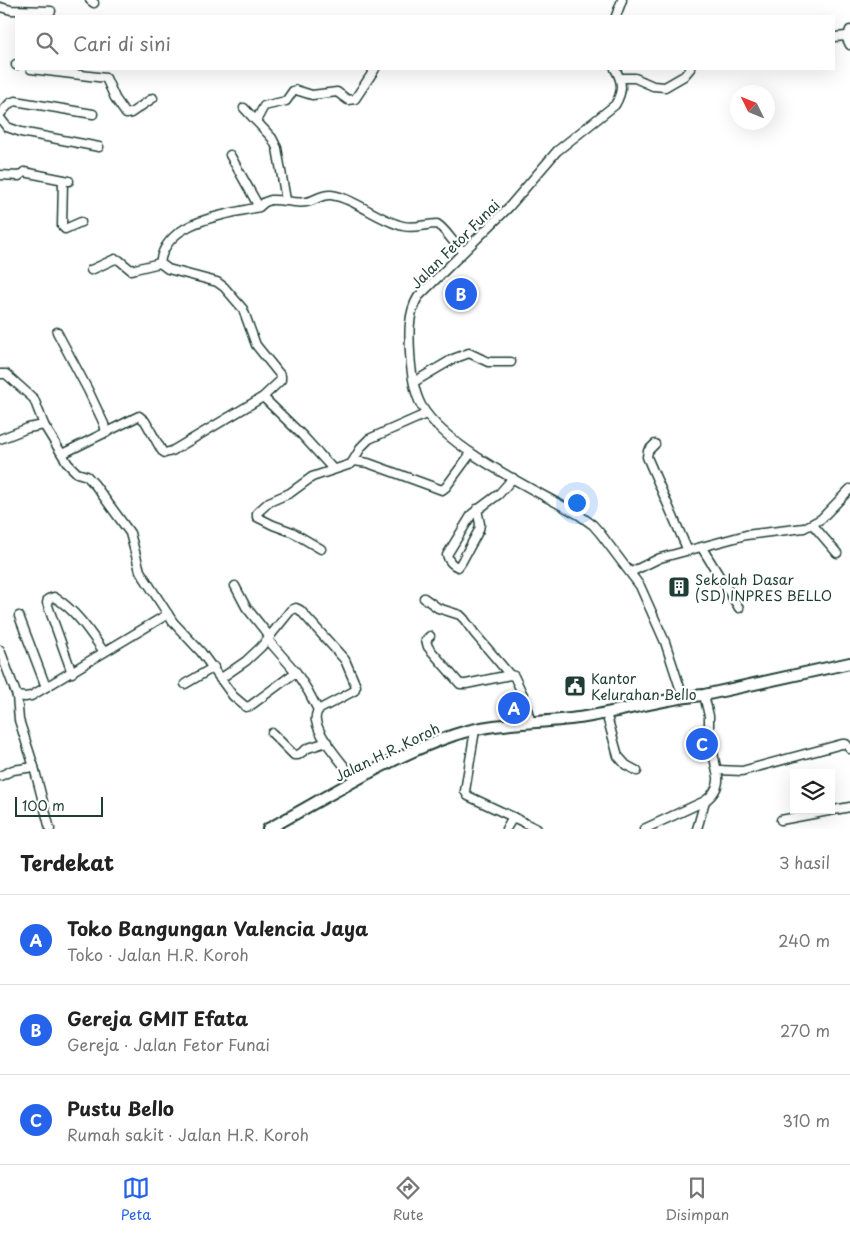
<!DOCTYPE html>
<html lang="id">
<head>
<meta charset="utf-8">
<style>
  body { margin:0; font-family:"Playpen Sans",sans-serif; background:#f6f6f6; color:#222 }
  .controls { position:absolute; right:15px; bottom:15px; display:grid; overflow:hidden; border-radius:0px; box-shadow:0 5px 20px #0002 }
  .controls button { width:45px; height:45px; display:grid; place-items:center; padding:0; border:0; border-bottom:1px solid #e0e0e0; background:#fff; color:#222; font:25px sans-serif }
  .compass { position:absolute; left:730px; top:85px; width:45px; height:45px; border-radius:50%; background:#fff; box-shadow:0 5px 20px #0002; rotate:313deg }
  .scale { position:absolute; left:15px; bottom:12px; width:88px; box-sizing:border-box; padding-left:5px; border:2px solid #1f3d34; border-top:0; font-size:14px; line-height:18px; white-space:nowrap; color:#1f3d34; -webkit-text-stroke:4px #fff; paint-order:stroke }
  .you { position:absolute; left:576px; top:502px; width:18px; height:18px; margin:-12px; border:4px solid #fff; border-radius:50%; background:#1a73e8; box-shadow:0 0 0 8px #1a73e833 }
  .badge { display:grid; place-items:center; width:32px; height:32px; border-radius:50%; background:#2563eb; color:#fff; font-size:16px; font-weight:700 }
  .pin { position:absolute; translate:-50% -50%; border:2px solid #fff; box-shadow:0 1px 5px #0006 }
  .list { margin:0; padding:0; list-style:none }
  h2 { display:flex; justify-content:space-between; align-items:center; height:65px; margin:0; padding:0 20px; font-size:21px }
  h2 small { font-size:16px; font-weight:400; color:#767676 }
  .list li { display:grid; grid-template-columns:32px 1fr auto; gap:15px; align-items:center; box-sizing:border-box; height:90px; padding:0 20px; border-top:1px solid #e0e0e0 }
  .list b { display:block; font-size:19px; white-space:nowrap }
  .list p { margin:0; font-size:16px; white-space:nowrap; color:#767676 }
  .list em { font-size:16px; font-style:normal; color:#767676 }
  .icon { flex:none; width:28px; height:28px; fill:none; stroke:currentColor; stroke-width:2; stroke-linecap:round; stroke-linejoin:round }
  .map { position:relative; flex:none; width:850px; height:829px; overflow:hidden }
  .search { position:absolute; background:#fff; box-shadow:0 5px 20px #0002; left:15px; right:15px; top:15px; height:55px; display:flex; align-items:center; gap:12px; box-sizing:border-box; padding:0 18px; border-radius:0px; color:#767676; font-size:19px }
  .sheet { height:335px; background:#fff }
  nav { display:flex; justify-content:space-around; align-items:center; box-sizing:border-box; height:70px; border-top:1px solid #e0e0e0; background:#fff; font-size:14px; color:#767676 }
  nav a { display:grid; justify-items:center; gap:2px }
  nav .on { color:#2563eb }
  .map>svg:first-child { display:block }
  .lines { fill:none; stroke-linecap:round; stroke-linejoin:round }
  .minor-casing { stroke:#1f3d34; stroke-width:11 }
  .major-casing { stroke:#1f3d34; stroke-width:14 }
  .minor { stroke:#fff; stroke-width:8 }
  .major { stroke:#fff; stroke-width:10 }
  .labels { text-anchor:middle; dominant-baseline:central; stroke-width:4.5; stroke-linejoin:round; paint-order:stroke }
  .street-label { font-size:14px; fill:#1f3d34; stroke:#fff }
  .poi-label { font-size:14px; fill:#1f3d34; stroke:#fff; text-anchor:start }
</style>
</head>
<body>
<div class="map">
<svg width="850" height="829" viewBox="0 0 850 829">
  <rect width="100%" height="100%" fill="#fff"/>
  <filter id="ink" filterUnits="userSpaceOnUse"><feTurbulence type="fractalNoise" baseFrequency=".02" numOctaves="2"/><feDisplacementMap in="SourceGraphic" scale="10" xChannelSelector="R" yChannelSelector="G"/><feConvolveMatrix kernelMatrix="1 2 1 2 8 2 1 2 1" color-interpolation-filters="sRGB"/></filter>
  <g filter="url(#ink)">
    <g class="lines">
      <g class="minor-casing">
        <g id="minor">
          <polyline points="90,0 94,3"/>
          <polyline points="0,7 11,10 51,11"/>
          <polyline points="616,16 622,0"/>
          <polyline points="850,30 847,39 850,45"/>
          <polyline points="834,37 847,36"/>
          <polyline points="16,64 16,65"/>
          <polyline points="31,69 106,78 115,98 126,114 131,113 153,98"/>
          <path d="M615 69C623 82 623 91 615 105L557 151 509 207 418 297C408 313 409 334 410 353 411 370 413 390 421 405 445 448 535 490 579 515L593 525 600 533 640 586 665 642 683 697"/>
          <polyline points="621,78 635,78 653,86 665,87 684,76 690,69"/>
          <polyline points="244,108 272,138 277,148 286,200"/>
          <polyline points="0,114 10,103 15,101 93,114"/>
          <polyline points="0,118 7,127 21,132 99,147"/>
          <polyline points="256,121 264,106 286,101 293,91 296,90 312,95 337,92 348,100 355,99 375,69"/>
          <polyline points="230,155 259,207"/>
          <polyline points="0,175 19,176 24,172 69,181"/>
          <polyline points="63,180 62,226 65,229 81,222"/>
          <polyline points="91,270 115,259 119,260 131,270 160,263"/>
          <polyline points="57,332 88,390 104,424 106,433"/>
          <polyline points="0,374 6,374 34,399 44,425 68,464 77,473 87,476 95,485 130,533 140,571 173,622 201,652 233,696 246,707 250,706 296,672 308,691 318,710 354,691 356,686 345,660 300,610 296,608 291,610 261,647 246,661 220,679"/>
          <polyline points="414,382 453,359 469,353 488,362 511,362"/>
          <polyline points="263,397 302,435 333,469"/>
          <polyline points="0,439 28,428 44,425"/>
          <polyline points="655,444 648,451 647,457 688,551"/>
          <path d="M62 454 139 416 145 421 162 451 165 453 172 451 263 397 281 380V376L256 345 243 309 224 287 217 282 168 269 160 263C166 220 225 215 259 207L265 202 271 200C282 199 295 204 306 202 315 201 321 194 331 195 354 198 378 220 403 226 415 229 425 224 437 224 448 231 452 244 464 251"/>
          <polyline points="354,461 368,463 442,490 446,487 471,453"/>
          <path d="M477 509 480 524 479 530 461 563 458 567C452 565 449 562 447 555L472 514 499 494 513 478"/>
          <polyline points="813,525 837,553"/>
          <polyline points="702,548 739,608"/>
          <polyline points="321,549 292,532 273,525 257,517 257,513 269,502 290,493 312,477 351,464 362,446 369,439 426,414"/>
          <polyline points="631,572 660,558 746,535 804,528 821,519 850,489"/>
          <polyline points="235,586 246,607 270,637"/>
          <polyline points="424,598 438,608 460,615 464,619 475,634 510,675"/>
          <polyline points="19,616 46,687"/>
          <polyline points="430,636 426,640 428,647 460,684 466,684 510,675 514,676 523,695 531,723"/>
          <polyline points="268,640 296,672"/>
          <polyline points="0,650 17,696 25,697 31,696 168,614"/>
          <path d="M72 673 47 603 48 599 54 597C76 610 90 632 104 652"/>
          <polyline points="185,684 214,667"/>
          <polyline points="17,696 19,720 34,767"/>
          <path d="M318 710C316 714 315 717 316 721 319 738 345 766 356 781"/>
          <polyline points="606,713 618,756 626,765 637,771"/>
          <polyline points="475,730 465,791 468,796 513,817 506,829"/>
          <polyline points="272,733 294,755 298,755 308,748 327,742"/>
          <polyline points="717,770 742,771 842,744 846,744 850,749"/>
          <polyline points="0,776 13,770 34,767 50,829"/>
          <polyline points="513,817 537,829"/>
          <polyline points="781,820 850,807"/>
          <path d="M644 829 705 801C713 795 719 787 718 777L709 733V716L704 695"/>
          <polyline points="697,829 705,801"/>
        </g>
      </g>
      <g class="major-casing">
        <path id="major" d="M268 829C327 797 391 756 454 735 495 721 542 724 585 717 625 711 664 698 704 695L850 663"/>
      </g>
      <use href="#minor" class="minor"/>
      <use href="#major" class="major"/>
    </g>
  </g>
  <defs>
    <g id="building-square" transform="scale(1.125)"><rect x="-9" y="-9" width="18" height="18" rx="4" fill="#1f3d34" stroke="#fff"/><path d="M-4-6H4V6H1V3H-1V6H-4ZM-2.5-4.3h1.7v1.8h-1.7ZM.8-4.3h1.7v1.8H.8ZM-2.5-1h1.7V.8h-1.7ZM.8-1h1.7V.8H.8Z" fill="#fff"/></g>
    <g id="civic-square" transform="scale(1.125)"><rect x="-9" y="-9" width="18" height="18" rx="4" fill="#1f3d34" stroke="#fff"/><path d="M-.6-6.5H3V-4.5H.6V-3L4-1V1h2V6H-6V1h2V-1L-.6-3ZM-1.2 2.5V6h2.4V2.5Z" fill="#fff"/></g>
  </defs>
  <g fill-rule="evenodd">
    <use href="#building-square" x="679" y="587"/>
    <use href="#civic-square" x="575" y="686"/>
  </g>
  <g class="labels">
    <g class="street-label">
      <text transform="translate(455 244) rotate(-45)">Jalan Fetor Funai</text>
      <text transform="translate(387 752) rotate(-26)">Jalan H.R. Koroh</text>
    </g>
    <g class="poi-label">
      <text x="695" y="579">Sekolah Dasar<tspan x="695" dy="16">(SD) INPRES BELLO</tspan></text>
      <text x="591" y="678">Kantor<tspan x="591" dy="16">Kelurahan Bello</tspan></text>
    </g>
  </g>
</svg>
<div class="controls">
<button><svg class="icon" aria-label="layers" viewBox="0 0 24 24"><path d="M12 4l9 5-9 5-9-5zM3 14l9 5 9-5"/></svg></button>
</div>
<svg class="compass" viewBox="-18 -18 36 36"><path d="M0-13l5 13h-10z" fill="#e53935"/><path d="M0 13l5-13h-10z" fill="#767676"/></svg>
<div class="scale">100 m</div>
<div class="you"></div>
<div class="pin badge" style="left:514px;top:708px">A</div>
<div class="pin badge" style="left:461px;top:294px">B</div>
<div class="pin badge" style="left:702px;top:744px">C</div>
<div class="search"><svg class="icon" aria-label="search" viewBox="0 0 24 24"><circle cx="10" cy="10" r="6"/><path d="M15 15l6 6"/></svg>Cari di sini</div>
</div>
<section class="sheet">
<h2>Terdekat<small>3 hasil</small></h2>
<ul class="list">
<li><span class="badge">A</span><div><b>Toko Bangungan Valencia Jaya</b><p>Toko · Jalan H.R. Koroh</p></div><em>240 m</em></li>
<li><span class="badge">B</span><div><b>Gereja GMIT Efata</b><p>Gereja · Jalan Fetor Funai</p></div><em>270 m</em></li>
<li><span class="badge">C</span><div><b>Pustu Bello</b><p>Rumah sakit · Jalan H.R. Koroh</p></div><em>310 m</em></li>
</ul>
</section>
<nav>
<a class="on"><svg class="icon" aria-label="map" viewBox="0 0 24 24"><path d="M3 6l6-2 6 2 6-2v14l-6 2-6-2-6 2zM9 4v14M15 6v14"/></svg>Peta</a>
<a><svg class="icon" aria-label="directions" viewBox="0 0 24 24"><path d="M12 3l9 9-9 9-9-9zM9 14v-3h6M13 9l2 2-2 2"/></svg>Rute</a>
<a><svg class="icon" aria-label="saved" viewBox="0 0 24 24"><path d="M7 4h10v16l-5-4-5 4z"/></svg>Disimpan</a>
</nav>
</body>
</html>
